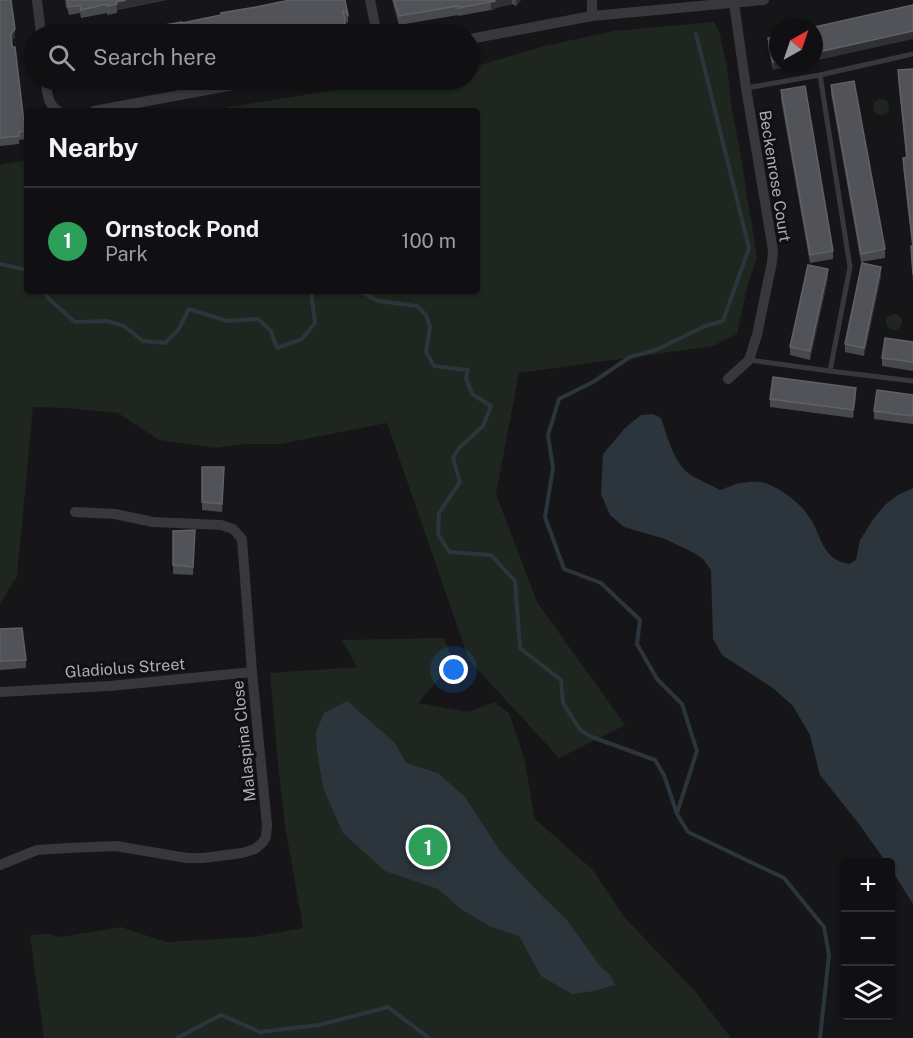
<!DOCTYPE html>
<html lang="en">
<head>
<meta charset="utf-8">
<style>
  body { margin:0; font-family:"Public Sans",sans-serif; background:#1e1e20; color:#f1f3f6 }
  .controls { position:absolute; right:18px; bottom:18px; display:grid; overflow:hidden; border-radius:6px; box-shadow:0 2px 4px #0004 }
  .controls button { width:54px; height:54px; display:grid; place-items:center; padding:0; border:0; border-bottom:2px solid #303032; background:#101012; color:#f1f3f6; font:30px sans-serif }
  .compass { position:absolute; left:769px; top:18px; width:54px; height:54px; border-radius:50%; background:#101012; box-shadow:0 2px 4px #0004; rotate:40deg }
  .you { position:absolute; left:454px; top:670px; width:21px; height:21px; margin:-15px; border:4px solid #fff; border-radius:50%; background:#1a73e8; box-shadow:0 0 0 9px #1a73e833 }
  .badge { display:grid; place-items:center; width:39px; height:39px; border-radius:50%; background:#7c3aed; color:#fff; font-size:20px; font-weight:700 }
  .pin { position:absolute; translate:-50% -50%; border:3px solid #fff; box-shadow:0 2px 6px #0006 }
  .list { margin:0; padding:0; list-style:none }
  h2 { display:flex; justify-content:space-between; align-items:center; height:78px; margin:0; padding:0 24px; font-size:26px }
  h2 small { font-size:20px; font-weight:400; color:#9c9d9f }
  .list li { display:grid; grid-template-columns:39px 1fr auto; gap:18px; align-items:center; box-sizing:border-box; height:108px; padding:0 24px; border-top:2px solid #303032 }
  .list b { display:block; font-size:22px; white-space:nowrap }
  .list p { margin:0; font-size:20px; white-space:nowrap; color:#9c9d9f }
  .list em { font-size:20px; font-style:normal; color:#9c9d9f }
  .icon { flex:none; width:33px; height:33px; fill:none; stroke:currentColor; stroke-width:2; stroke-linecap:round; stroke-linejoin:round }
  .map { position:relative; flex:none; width:913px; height:1038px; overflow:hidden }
  .search { position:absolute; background:#101012; box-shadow:0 2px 4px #0004; left:24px; top:24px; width:456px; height:66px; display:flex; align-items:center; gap:15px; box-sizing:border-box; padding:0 21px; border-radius:33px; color:#9c9d9f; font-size:22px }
  .panel { position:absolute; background:#101012; box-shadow:0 2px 4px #0004; left:24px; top:108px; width:456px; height:186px; border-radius:6px }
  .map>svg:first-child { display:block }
  .green { fill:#1e261f }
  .water { fill:#2c353c }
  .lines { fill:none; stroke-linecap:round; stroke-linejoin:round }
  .stream { stroke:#2c353c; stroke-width:4 }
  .lane { stroke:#37383d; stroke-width:5 }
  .street { stroke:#37383d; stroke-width:10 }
  .wall { fill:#47494d }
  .shaded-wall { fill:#2f3033 }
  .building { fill:#525359; stroke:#5f6168; stroke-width:1.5 }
  .labels { text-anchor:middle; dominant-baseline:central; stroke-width:6; stroke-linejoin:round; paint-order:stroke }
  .street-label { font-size:16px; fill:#a8adb8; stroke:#111113 }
</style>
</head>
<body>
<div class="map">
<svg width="913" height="1038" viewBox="0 0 913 1038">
  <rect width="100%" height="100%" fill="#161618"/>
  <g class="green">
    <polygon points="714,22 719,31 727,66 732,111 739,145 757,257 748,284 737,334 713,346 519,373 496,494 537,602 625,725 559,758 469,660 387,423 280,444 244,444 215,448 159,440 118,413 66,408 33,407 17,576 0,604 0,165 27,160 27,291 477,291 477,111 216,111 229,107 398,80 470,80 470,68 545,46 613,31"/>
    <circle cx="881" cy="107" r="8"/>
    <circle cx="894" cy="322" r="8"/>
    <polygon points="444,638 453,662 418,703 468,712 494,702 509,713 524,758 535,819 592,869 625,918 694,990 731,1038 44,1038 30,935 49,934 60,937 121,927 166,942 252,937 303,928 285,825 278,765 270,673 357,667 342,640"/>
  </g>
  <g class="water">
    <path d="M653 414 661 418C668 438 674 466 694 477 702 481 711 485 720 490 727 488 735 483 742 483 749 482 759 481 765 483 785 490 805 507 814 525 823 544 826 560 849 564L856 560 860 540 874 518 886 504 898 495 913 488V904L891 869 890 862H886L859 824 820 775 810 735 793 706 773 688 722 655 713 639 711 570 703 559 696 554 665 539 624 527 610 515 601 494 603 454 625 428 641 415Z"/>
    <polygon points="347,701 395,743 406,763 438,773 465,797 500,851 542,896 566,919 601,967 610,975 615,985 594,991 572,994 541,976 519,936 491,927 461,909 438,889 385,871 343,833 323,788 317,751 316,732 324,713"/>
  </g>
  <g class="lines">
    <g class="stream">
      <polyline points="0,264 27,270"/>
      <polyline points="45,291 48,298 75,322 107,321 124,326 143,341 165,343 178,330 189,309 227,321 258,319 271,331 277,348 302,339 315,323 311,291"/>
      <polyline points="360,291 378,301 417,306 426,315 430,327 426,352 434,366 468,370 466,378 472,394 491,406 483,426 459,448 453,458 460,482 439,513 438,534 449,552 491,555 515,581 520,648 561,680 563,703 580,730 592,737 655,760 664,775 677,814 688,832 784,878 824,927 829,955 820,1038"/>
      <polyline points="677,813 697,751 682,704 657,679 637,644 640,620 601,583 564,569 545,517 553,468 548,435 559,399 593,382 630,357 656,350 705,326 723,321 749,248 696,34"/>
      <polyline points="177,1038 221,1015 260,1032 319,1025 388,1007 429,1038"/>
    </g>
    <g class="lane">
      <polyline points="820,75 850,267 830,371 913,381"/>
      <polyline points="746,88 820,75 913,54"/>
      <polyline points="749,360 830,371"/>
    </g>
    <g class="street">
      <polyline points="37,0 41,34"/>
      <polyline points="370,0 377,34"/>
      <polyline points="592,0 592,16"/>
      <polyline points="470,39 592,16 764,0"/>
      <path d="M46 80C47 92 47 104 58 111"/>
      <polyline points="94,111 261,80"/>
      <polyline points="728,379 749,360 757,335 772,262 773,250 746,88 734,3"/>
      <polyline points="0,692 110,686 252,672"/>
      <polyline points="0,865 37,850 69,848 116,846 187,858 203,858 242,853 255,849 263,842 266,837 267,825 252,672 242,539 233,529 221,525 153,522 115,514 75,512"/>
    </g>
  </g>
  <g class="wall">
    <polygon points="0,0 15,37 12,41 25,131 25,139 19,140 19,144 0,146"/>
    <polygon points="65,0 166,0 117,10 117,13 107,15 107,13 81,18 80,13 69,15 67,8 66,8"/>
    <polygon points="345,0 348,15 348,23 345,21 346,34 114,34 182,23"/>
    <polygon points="392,0 521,0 516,6 512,4 495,8 495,9 491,10 458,16 458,15 399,25"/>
    <polygon points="778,36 773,70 768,46 768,38"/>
    <polygon points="913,69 913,283 911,254 912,246 903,166 903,158 906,157 898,79 898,70"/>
    <polygon points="75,80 128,80 113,83 112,80 77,86"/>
    <polygon points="831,85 885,249 885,258 861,262 831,93"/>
    <polygon points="781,90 833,251 833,259 810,263 781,99"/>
    <polygon points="881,276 864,356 845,352 845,344"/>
    <polygon points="828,278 810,360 790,355 790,347"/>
    <polygon points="913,342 913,371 882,366 882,358"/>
    <polygon points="913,395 913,424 874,419 874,411"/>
    <polygon points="856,397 853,418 770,407 770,399"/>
    <polygon points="202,467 224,476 222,512 202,510"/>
    <polygon points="195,530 193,575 173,574 173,565"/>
    <polygon points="0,629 26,660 26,668 0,670"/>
  </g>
  <g class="shaded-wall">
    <polygon points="126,0 166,0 117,10 116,2"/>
    <polygon points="494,0 512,0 512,4 495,8 495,9 491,10 491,2"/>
    <polygon points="516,0 521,0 516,6"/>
    <polygon points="15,29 15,37 11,42 11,34"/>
    <polygon points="913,31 913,39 814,61 814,53"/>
    <polygon points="778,61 778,63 805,63 773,70 773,62"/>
    <polygon points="113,80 128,80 113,83"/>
    <polygon points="881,267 881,276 864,356 864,348"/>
    <polygon points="828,269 828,278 810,360 810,351"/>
    <polygon points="856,388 856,397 853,418 853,410"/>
  </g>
  <g class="building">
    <polygon points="0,0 11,0 15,29 11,34 12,47 15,47 25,131 19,132 19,136 0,138"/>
    <polygon points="67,0 126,0 116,2 117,4 107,6 107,4 81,10 80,5 69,7"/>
    <polygon points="290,0 345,0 348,15 343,11 346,27 305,34 114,34 182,22 182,23 221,15 221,13 256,7"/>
    <polygon points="394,0 494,0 495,1 458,8 458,6 399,16"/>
    <polygon points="913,5 913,31 814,53 814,27"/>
    <polygon points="778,36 778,61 773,62 768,38"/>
    <polygon points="913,69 913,274 911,246 913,246 903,158 907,157 898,70"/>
    <polygon points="854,81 885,249 861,254 831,85"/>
    <polygon points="805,86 833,251 810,255 781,90"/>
    <polygon points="862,263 881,267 864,348 845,344"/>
    <polygon points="808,265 828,269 810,351 790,347"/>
    <polygon points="885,338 913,342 913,362 882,358"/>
    <polygon points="773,377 856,388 853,410 770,399"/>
    <polygon points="877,390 913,395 913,416 874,411"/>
    <polygon points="202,467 224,467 222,504 202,502"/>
    <polygon points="195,530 193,567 173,565 173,531"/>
    <polygon points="22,628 26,660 0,661 0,629"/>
  </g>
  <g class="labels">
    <g class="street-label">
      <text transform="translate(775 176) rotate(81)">Beckenrose Court</text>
      <text transform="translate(125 668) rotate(-4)">Gladiolus Street</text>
      <text transform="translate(244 741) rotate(-96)">Malaspina Close</text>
    </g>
  </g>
</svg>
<div class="controls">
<button>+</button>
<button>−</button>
<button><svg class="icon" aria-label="layers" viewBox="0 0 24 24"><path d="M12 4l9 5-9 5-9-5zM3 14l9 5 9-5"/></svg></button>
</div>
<svg class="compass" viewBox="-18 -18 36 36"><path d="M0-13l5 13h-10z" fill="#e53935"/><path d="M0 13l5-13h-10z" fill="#9c9d9f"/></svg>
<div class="you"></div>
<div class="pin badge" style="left:428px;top:847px;background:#2e9e5b">1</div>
<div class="search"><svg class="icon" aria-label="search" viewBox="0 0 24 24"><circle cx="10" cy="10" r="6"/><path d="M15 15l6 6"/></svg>Search here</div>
<section class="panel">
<h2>Nearby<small></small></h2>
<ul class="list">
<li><span class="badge" style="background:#2e9e5b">1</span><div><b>Ornstock Pond</b><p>Park</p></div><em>100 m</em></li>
</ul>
</section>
</div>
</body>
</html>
